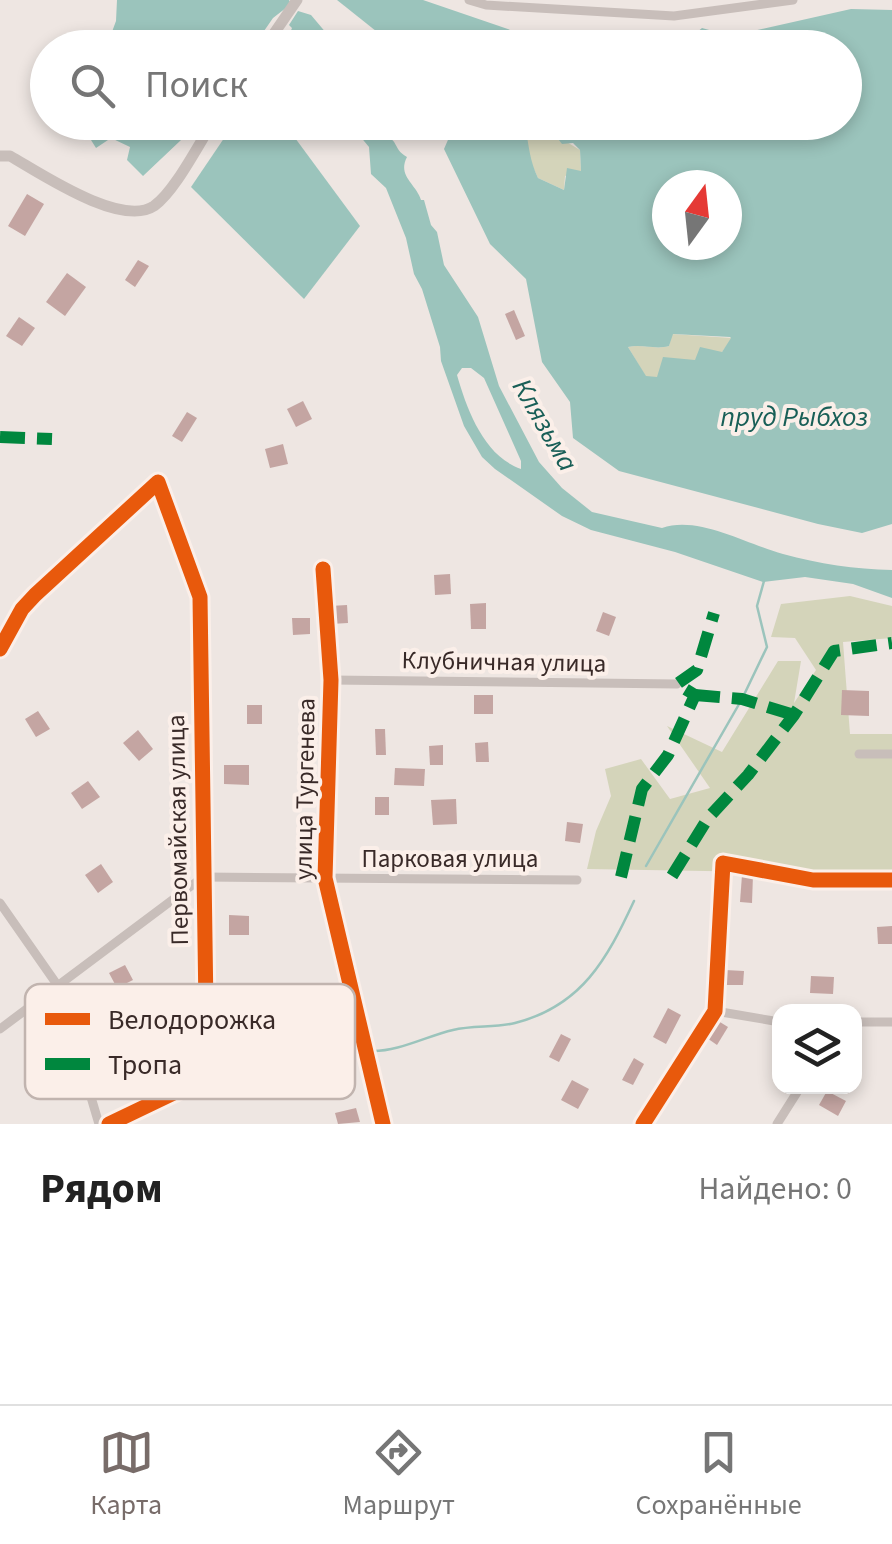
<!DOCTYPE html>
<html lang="ru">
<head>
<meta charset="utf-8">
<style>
  body { margin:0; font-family:"Source Sans 3",sans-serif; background:#f6f6f6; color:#222 }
  .controls { position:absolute; right:30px; bottom:30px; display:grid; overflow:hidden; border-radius:20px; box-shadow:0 5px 15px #0003 }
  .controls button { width:90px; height:90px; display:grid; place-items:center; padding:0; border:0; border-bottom:2px solid #e0e0e0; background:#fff; color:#222; font:50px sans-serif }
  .compass { position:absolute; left:652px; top:170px; width:90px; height:90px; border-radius:50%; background:#fff; box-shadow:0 5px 15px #0003; rotate:15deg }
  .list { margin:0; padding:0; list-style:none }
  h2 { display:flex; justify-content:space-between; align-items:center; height:130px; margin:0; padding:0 40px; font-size:42px }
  h2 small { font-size:32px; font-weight:400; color:#767676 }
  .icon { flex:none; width:55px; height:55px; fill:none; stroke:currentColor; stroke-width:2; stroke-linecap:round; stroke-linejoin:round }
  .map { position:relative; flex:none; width:892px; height:1124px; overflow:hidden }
  .search { position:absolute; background:#fff; box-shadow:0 5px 15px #0003; left:30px; right:30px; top:30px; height:110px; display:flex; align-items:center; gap:25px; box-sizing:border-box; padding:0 35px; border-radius:55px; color:#767676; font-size:38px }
  .sheet { height:280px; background:#fff }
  nav { display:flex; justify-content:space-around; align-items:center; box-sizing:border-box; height:140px; border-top:2px solid #e0e0e0; background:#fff; font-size:28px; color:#767676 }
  nav a { display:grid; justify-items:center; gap:5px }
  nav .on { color:#786c69 }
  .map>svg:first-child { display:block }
  .green { fill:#d4d4ba }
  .water { fill:#9bc4bc; fill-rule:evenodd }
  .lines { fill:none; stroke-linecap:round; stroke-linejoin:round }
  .stream { stroke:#9bc4bc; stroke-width:2.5 }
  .building { fill:#c4a5a2 }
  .minor { stroke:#c8beba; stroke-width:9 }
  .tertiary { stroke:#c8beba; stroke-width:11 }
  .quiet { stroke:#00873e; stroke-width:12; stroke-dasharray:25 12; stroke-linecap:butt }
  .cycleway-casing { stroke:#fbefe9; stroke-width:21 }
  .cycleway { stroke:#e8590c; stroke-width:15 }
  .labels { text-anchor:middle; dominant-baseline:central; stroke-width:8; stroke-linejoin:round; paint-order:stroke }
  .street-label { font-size:25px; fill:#392a28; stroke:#fbefe9 }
  .water-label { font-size:28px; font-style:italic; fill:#195f57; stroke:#fbefe9 }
  .key { fill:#fbefe9; stroke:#c1b4af; stroke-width:2.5 }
  .key-label { font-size:28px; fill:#392a28 }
</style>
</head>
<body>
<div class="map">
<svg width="892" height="1124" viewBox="0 0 892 1124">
  <rect width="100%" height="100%" fill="#eee6e2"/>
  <g class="green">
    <polygon points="525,131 555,135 580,150 581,171 565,176 564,190 538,178 527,154"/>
    <path d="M672 334 732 338 722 352 657 378 646 377 628 347C642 344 656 350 669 346Z"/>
    <polygon points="850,596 892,606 892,638 843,642 850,734 892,734 892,874 587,869 596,831 611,796 605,769 641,759 670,799 710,788 667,726 722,752 778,661 801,661 794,703 816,670 795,638 771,637 781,604"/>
  </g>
  <g class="water">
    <polygon points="117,0 289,0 291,4 273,18 253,47 106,48 116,21"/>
    <polygon points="337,0 423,0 560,47 396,47"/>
    <path d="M851 9 892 10V524L862 533 818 524 619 471 573 438 570 402 542 362 526 279 490 244 444 149 454 126 452 123 844 122V48L592 47C628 32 667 60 702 28L731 36ZM526 131 555 135 562 144 573 143 580 150 581 171 567 168 564 190 538 178C530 161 529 147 526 131ZM667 185H727V245H667ZM673 334 730 337 731 338 722 352 700 347 695 360 663 357 657 377 646 376 628 347C642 344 656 350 669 346Z"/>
    <polygon points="298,11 311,15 338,47 284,47 292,28 289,25"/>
    <polygon points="235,122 284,123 360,226 304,299 191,187"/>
    <polygon points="97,123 199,122 199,123 143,176 127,160 130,147 111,138 96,148 91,140 101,125"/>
    <path d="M349 123H369L378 134C401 138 391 148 407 157 397 176 416 184 421 200H424L431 225 437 232 444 265 478 317 499 386 539 462 562 488 592 512 662 528C698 515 746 544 783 554 819 564 855 569 892 570V598L853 584 805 577 763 582 675 552 591 530 562 516 495 469 482 457 464 426 441 361 440 347 422 289 414 274 406 238 386 188 371 174 369 147ZM462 368H471L484 378 521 461V469C484 456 467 410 457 375Z"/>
  </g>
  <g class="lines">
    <g class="stream">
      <polyline points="646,866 742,699 767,647 757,606 764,581"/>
      <path d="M371 1051C398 1052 427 1036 453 1030 473 1025 495 1028 515 1023 582 1006 607 959 634 901"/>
      <polyline points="269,1084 281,1080 293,1070 310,1070 361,1053"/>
    </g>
  </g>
  <g class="building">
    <polygon points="27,194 44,204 25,236 8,226"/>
    <polygon points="138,260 149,266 135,287 125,280"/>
    <polygon points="67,273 86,287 65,316 46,302"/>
    <polygon points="514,310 525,336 516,340 505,314"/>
    <polygon points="19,317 35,328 22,346 6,336"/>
    <polygon points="303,401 312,419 296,427 287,409"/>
    <polygon points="187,412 197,418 182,442 172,436"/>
    <polygon points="283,444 288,464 270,468 265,449"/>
    <polygon points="450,574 451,594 435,595 434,575"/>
    <polygon points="486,603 486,629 471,629 470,604"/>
    <polygon points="347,605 348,623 331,624 330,606"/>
    <polygon points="603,612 616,617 609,636 596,631"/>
    <polygon points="292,618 310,618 310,634 293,635"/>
    <polygon points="842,690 869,691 869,716 841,715"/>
    <rect x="474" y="695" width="19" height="19"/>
    <rect x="247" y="705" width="15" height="19"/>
    <polygon points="38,711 50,729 36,737 25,719"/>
    <polygon points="375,729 385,729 386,755 376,755"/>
    <polygon points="138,730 153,749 139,761 123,743"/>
    <polygon points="488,742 489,762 476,762 475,743"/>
    <polygon points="443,745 443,765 430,765 429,746"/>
    <polygon points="224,765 249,765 249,785 224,784"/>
    <polygon points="395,768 425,769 424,786 394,785"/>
    <polygon points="88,781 100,797 82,809 71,793"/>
    <rect x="375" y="797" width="14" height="18"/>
    <polygon points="456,799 457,824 433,825 431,800"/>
    <polygon points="567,822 583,824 580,843 565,841"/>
    <polygon points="101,864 113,882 98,893 85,875"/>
    <polygon points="742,875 753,875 752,903 740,902"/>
    <polygon points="229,915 249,916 249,935 229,935"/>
    <polygon points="892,926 892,944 878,944 877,927"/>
    <polygon points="125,965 133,980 117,988 109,973"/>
    <polygon points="725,970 744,971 743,985 725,985"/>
    <polygon points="811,976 834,977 833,994 810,993"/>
    <polygon points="668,1008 681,1015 666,1044 653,1037"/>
    <polygon points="715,1019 728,1027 717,1045 704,1036"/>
    <polygon points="561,1034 571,1039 559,1062 549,1057"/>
    <polygon points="634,1058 644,1064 633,1085 622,1080"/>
    <polygon points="572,1080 589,1089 578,1109 561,1100"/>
    <polygon points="827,1091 846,1101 838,1116 819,1105"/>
    <polygon points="356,1108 360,1122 338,1124 335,1113"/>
  </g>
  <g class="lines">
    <g class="minor">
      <polyline points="469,0 486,5 674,16 793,0"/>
      <polyline points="323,569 331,680 325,878 383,1124"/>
      <polyline points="0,649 22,609 35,595 158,482 200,597 207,1077 109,1124"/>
      <polyline points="331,680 677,684"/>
      <polyline points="859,754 892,754"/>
      <polyline points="203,877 577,880"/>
      <polyline points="0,903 58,986 99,1124"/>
      <polyline points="715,1011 780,1022"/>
      <polyline points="854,1022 892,1022"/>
      <polyline points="0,1029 203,877"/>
      <polyline points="643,1124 715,1011 723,863 813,880 892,880"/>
      <polyline points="777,1124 801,1086"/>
    </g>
    <g class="tertiary">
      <polyline points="264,48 297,0"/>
      <path d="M0 156H10C40 173 121 228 154 206 175 191 198 145 213 122"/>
    </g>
    <g class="quiet">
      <polyline points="0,437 52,439"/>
      <polyline points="695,695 742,699 794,715"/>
      <polyline points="672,876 708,818 748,775 794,715 834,651 892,643"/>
      <polyline points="621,877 642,789 668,755 695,695 677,684 697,670 714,613"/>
      <polyline points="271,1070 290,1051 361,1035"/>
    </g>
    <g class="cycleway-casing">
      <g id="cycleway">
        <polyline points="323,569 331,680 325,878 383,1124"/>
        <polyline points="0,649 22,609 35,595 158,482 200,597 207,1077 109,1124"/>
        <polyline points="643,1124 715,1011 723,863 813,880 892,880"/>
      </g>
    </g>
    <use href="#cycleway" class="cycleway"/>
  </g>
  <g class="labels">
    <g class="street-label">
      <text transform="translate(504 662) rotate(1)">Клубничная улица</text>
      <text transform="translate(305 789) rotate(-89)">улица Тургенева</text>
      <text transform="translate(178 830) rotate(-91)">Первомайская улица</text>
      <text x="450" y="859">Парковая улица</text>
    </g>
    <g class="water-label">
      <text x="794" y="417">пруд Рыбхоз</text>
      <text transform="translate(545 425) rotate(60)">Клязьма</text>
    </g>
  </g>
  <rect x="25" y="984" width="330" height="115" rx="15" class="key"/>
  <rect x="45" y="1013" width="45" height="12" fill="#e8590c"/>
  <rect x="45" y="1058" width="45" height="12" fill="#00873e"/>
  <g class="key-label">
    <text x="108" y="1029">Велодорожка</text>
    <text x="108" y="1074">Тропа</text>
  </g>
</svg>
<div class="controls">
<button><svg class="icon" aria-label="layers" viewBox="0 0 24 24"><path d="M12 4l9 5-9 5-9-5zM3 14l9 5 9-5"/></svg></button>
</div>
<svg class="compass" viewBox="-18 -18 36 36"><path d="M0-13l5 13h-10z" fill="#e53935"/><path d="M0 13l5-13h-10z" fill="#767676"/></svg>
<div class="search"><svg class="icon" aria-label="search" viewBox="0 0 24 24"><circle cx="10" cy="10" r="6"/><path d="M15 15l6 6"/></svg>Поиск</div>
</div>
<section class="sheet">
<h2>Рядом<small>Найдено: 0</small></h2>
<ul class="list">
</ul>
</section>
<nav>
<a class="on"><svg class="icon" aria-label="map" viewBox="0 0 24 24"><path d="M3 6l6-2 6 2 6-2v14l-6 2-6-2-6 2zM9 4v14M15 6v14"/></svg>Карта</a>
<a><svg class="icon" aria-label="directions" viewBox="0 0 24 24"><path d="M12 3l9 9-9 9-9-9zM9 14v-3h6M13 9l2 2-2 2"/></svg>Маршрут</a>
<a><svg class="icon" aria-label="saved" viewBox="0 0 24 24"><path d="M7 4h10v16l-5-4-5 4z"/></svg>Сохранённые</a>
</nav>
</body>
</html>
